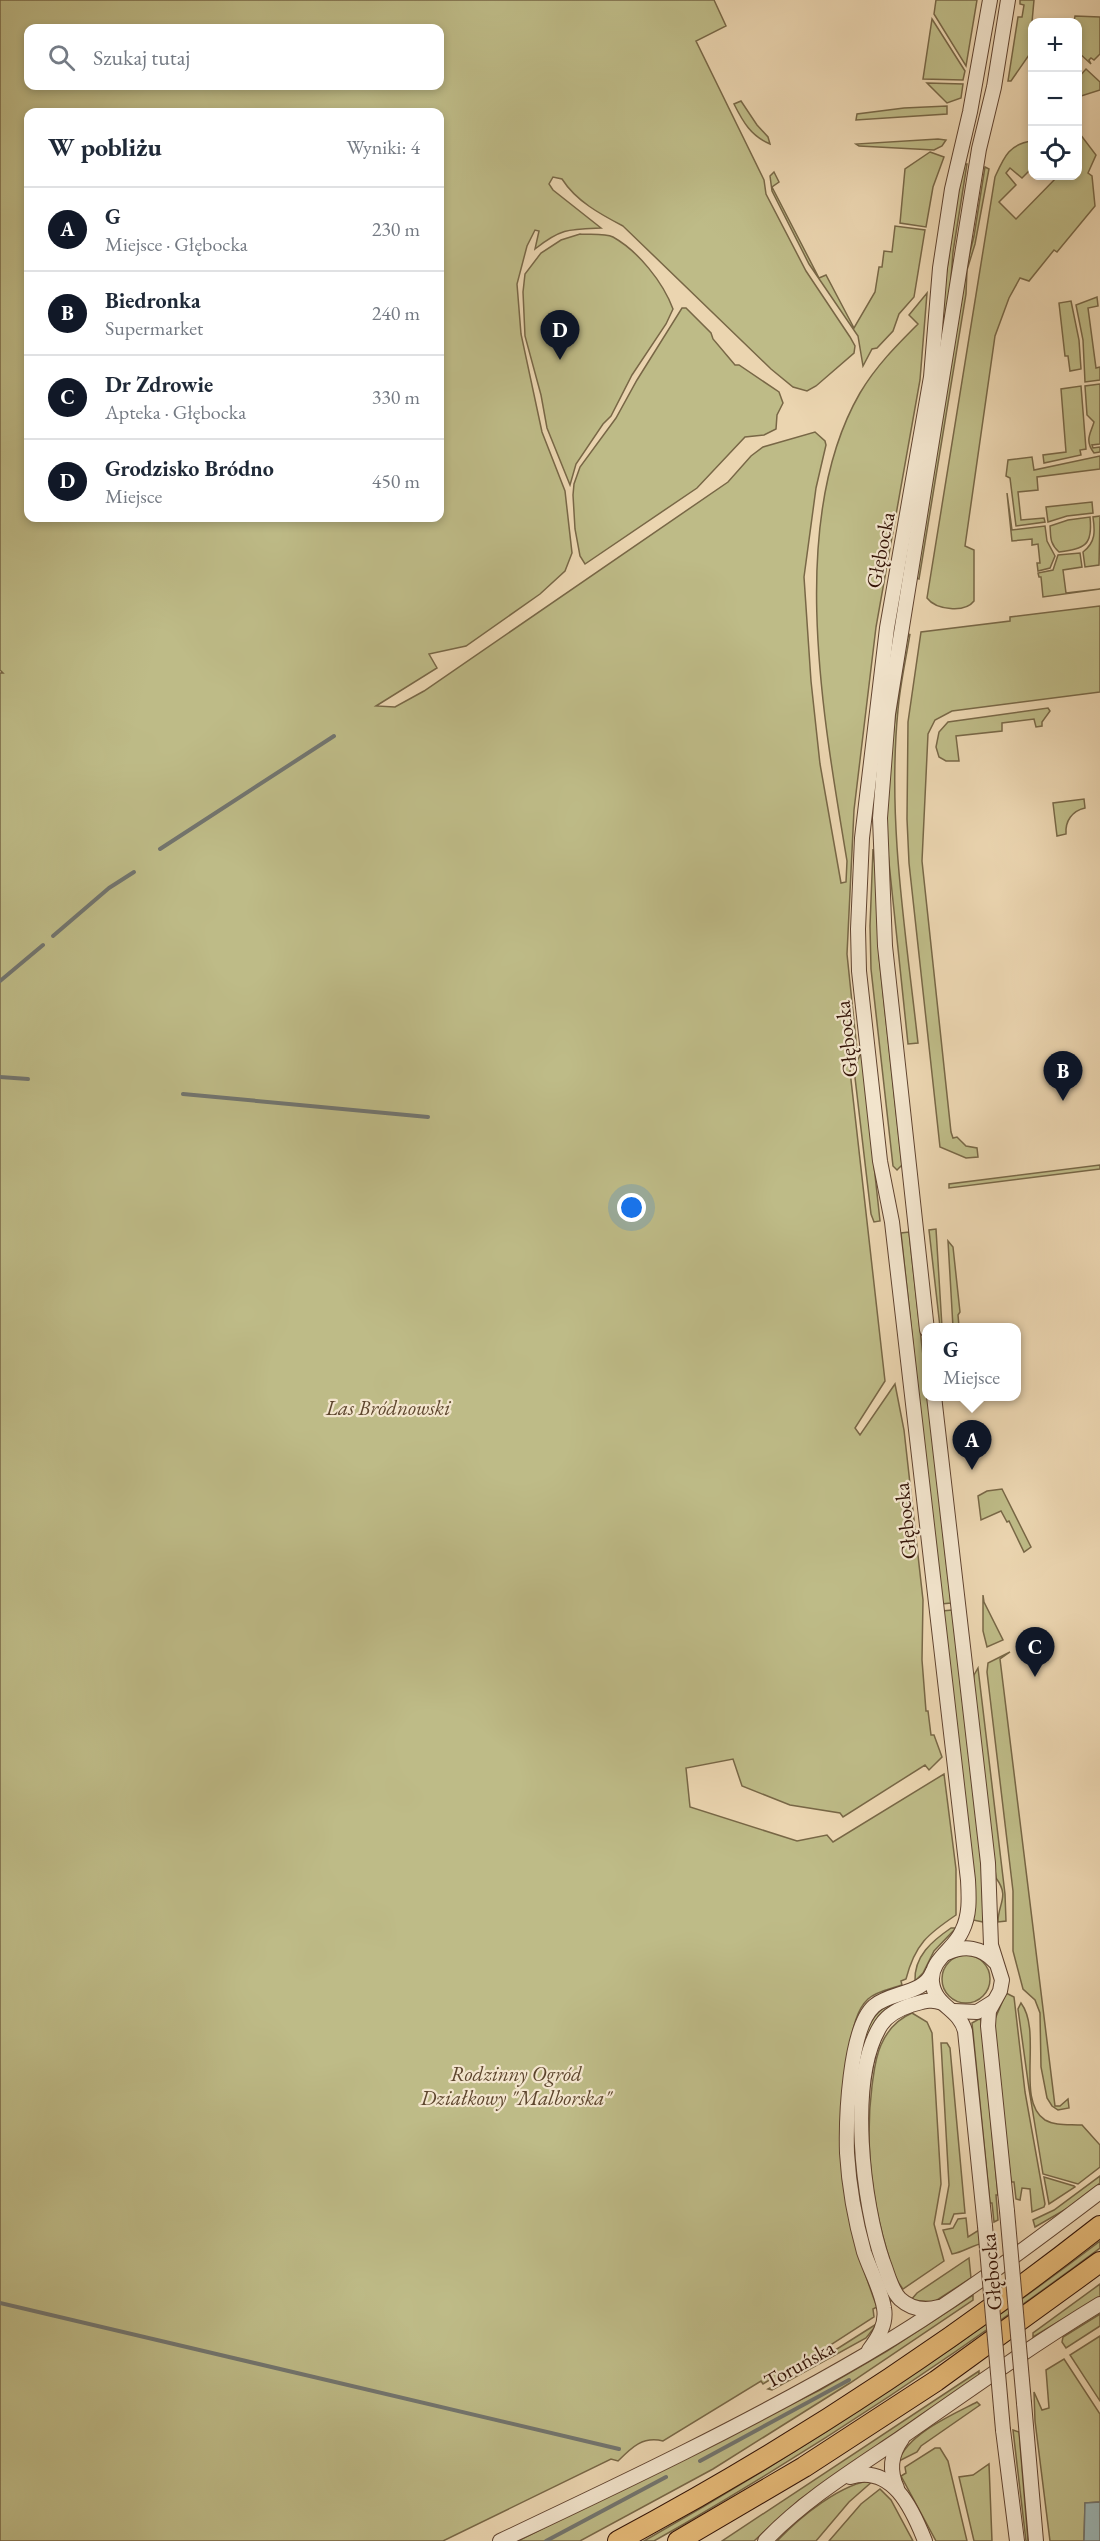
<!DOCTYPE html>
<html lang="pl">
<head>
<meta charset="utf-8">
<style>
  body { margin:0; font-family:"EB Garamond",serif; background:#f2f2f3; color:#1f2937 }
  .controls { position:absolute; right:18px; top:18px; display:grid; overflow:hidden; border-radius:12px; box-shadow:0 3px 9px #0003 }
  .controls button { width:54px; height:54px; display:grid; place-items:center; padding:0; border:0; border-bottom:2px solid #e0e1e3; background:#fff; color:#1f2937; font:30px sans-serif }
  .you { position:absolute; left:632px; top:1208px; width:21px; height:21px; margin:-15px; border:4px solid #fff; border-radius:50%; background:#1a73e8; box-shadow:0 0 0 9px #1a73e833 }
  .badge { display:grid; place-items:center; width:39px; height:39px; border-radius:50%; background:#111827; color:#fff; font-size:20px; font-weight:700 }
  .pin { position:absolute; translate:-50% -50px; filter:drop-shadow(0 2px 3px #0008) }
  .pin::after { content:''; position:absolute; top:32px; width:21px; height:18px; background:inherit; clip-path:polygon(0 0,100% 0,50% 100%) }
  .popup { position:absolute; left:922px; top:1323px; width:99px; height:78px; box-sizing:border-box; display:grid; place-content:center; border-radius:12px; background:#fff; filter:drop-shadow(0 2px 4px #0005); font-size:20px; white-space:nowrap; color:#747a83 }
  .popup b { font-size:22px; color:#1f2937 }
  .popup::after { content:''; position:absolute; left:50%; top:100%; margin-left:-12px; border:12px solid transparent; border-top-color:#fff }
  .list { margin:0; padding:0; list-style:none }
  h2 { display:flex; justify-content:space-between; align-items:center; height:78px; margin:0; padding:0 24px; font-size:26px }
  h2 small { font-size:20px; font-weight:400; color:#747a83 }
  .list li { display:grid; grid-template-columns:39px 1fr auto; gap:18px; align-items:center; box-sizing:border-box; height:84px; padding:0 24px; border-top:2px solid #e0e1e3 }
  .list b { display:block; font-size:22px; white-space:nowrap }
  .list p { margin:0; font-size:20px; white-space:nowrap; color:#747a83 }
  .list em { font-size:20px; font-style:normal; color:#747a83 }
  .icon { flex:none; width:33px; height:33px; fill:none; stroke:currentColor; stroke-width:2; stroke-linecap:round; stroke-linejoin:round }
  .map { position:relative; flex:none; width:1100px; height:2541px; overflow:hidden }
  .search { position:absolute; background:#fff; box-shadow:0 3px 9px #0003; left:24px; top:24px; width:420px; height:66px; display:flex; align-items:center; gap:15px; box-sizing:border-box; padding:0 21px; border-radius:12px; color:#747a83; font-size:22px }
  .panel { position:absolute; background:#fff; box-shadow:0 3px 9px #0003; left:24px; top:108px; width:420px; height:414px; border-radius:12px }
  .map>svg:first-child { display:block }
  .green { fill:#bebb87; stroke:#786746; stroke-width:1.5; fill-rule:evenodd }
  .water { fill:#9cb6b5; stroke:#72756f; stroke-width:1.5 }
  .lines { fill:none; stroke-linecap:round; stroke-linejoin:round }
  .stream { stroke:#72756f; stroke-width:4 }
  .minor-casing { stroke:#614430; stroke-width:16 }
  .highway-casing { stroke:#331306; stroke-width:22 }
  .minor { stroke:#f2e4cc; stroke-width:14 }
  .highway { stroke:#e6ba78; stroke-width:20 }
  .minor-bridge-casing { stroke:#614430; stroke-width:16; stroke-linecap:butt }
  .minor-bridge { stroke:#f2e4cc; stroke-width:14 }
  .labels { text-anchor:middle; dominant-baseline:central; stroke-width:4.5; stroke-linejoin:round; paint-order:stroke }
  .street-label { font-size:21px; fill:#331306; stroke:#f2e4cc }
  .park-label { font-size:21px; font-style:italic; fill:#5d452d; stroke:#f2e4cc }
</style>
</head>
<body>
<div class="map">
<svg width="1100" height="2541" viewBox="0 0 1100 2541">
  <rect width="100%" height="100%" fill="#ebd5b0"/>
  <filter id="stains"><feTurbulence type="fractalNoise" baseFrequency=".00333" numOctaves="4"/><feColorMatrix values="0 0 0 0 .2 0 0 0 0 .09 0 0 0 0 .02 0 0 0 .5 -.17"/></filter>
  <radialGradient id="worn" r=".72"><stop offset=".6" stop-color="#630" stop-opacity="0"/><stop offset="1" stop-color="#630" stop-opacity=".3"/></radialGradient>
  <g class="green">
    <path d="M0 0H714L726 26 696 41 764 180 766 194 806 271 850 337 855 346 854 353 816 386 807 391 793 387 771 369 623 226C600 214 576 201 562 179L553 177 549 184 553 190 601 228C570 229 561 228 535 249L539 231 535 230 527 246 517 284 521 334 542 432 565 491 572 553 565 571 540 594 466 646 429 654 437 668 376 706 395 707 424 691 728 482 751 456 763 447 815 432 825 441 826 445 816 488 804 577 811 681 820 764 841 883 846 882 847 861C824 722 786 521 860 393 876 366 896 346 918 324L909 315 927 293 920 380 876 627 854 810 847 954 857 1050 850 1071 885 1381 855 1428 860 1435 895 1384 904 1430 923 1600 922 1660 926 1711H928L931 1735H934L942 1757 929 1770 925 1765 843 1817 840 1813 790 1805 742 1786 733 1759 686 1768 690 1807 797 1841 827 1835 833 1842 944 1774 956 1869V1915C928 1934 915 1944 906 1979L901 1981 902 1985C891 1989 877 1991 868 1999 855 2011 852 2034 849 2050 830 2141 844 2221 877 2307L873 2309 874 2317 775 2381 771 2379 763 2384 761 2381 663 2441C643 2436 632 2447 618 2461L611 2459 443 2541H0V673H3L0 670ZM28 28H440V86H28ZM28 112H440V518H28Z"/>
    <polygon points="936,0 977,0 966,66 934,14"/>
    <polygon points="1020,0 1034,0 1029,55 1011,81 1008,81 1018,17 1022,17 1024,5 1020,4"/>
    <polygon points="1075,16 1100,17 1100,54 1094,60 1091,58 1089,60 1091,64 1078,52 1078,22 1074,22"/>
    <polygon points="932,19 965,71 963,80 923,79"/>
    <polygon points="1086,69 1100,82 1100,90 1078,97 1078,78"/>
    <polygon points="927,83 963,84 961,98 947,103"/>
    <path d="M741 101 757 125 768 137 770 144C751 136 743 122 734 104Z"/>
    <polygon points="947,106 947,114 856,120 857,114 904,108"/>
    <path d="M1080 134 1096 155 1088 173 1092 176 1095 206 1057 252 1054 250 1029 281 1020 278 1009 298 995 336 965 546 974 550V601C965 613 936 610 927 598L995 177C1004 157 1009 144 1032 141V168L1022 178 1010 168 1006 173 1016 185 999 202 1016 219 1058 176H1078C1078 160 1080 146 1080 134Z"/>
    <polygon points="938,139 946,140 942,146 934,150 859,146 856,144"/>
    <polygon points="930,152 944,157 933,187 926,227 900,223 905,169"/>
    <polygon points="962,164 967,164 953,252 950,291 941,336 945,282"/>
    <polygon points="985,167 989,169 975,244 967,270 966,294 919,579 916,578 968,260 974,236"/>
    <polygon points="774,172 779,182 772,187 819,278 826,275 854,328 875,292 879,267 882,267 884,251 892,252 895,226 925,230 914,297 899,314 893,331 877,348 872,349 863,366 858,336 809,264 772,191 770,176"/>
    <path d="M580 234C589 235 605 233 613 237 638 251 663 282 673 309L666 324 632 375 611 416 603 424 576 464 570 485 547 428 541 395 525 336 523 292 525 274 541 253 561 240Z"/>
    <polygon points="1097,297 1098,306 1088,308 1096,368 1100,367 1100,380 1085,382 1083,340 1076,305"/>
    <polygon points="1071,301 1079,340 1081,369 1070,371 1068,356 1065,356 1059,303"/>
    <polygon points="682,308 686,308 711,333 713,339 735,365 739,365 779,392 783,403 777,415 776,429 764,435 745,437 697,488 585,564 580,556 575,529 573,495 574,484 580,467 616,418 637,380"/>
    <path d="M1100 384V444L1092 445 1093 448 1100 447V452L1094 453C1084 440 1091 433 1094 422L1087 415 1085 386Z"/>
    <polygon points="1081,386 1086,449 1080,450 1081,455 1044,463 1043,455 1066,452 1061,389"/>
    <polygon points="1100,456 1100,469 1037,477 1038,490 1018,492 1021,520 1044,518 1045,522 1016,526 1010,478 1006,476 1008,460 1032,457 1034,470"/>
    <polygon points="1007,493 1012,530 1045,526 1047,541 1055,556 1050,568 1038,571 1037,563 1040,563 1038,544 1032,545 1032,539 1012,541"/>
    <polygon points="1092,502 1093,513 1067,516 1048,522 1046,507"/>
    <path d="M1100 516 1099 565 1085 567 1083 552C1096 542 1095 531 1093 517Z"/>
    <path d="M1090 517C1093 546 1085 548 1059 552 1049 543 1051 536 1050 526L1068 520Z"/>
    <polygon points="1080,553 1082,567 1063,570 1066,593 1100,589 1043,597 1041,577 1039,577 1038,573 1053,570 1058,555"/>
    <polygon points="1100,606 1100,692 952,711 935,720 928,734 922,861 951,1132 953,1138 957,1137 966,1146 977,1148 978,1157 966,1158 940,1147 909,863 907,819 908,722 921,632 1010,621 1010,617"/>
    <path d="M910 634C906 659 900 685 898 710 887 821 906 934 918 1043L908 1044 886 834C887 768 896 703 907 638Z"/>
    <polygon points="1048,708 1050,711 1042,722 1042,726 1036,727 1034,719 1002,723 1002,731 956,736 959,761 946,761 939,757 936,747 939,732 948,722"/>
    <path d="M1084 799 1085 808C1072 811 1065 821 1066 834L1057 836 1053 803Z"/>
    <polygon points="873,849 876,874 879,956 902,1165 897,1170 893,1166 871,969 870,926"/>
    <polygon points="860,1055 862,1055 880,1221 874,1222 871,1214 854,1069"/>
    <polygon points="1100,1165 1100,1169 949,1188 949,1184"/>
    <polygon points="936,1229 942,1327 940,1327 929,1230"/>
    <polygon points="909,1232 951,1603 941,1604 901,1233"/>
    <polygon points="948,1241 953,1247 960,1312 958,1315 959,1327 953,1327"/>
    <polygon points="1002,1489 1031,1547 1024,1552 1009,1521 1007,1522 1001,1511 981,1520 978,1496 987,1491"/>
    <polygon points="983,1595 984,1602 1003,1640 987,1647 983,1631"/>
    <polygon points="952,1610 982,1869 983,1922 973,1920 975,1904 971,1848 942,1611"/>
    <polygon points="1010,1652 1000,1659 1055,2106 1060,2106 1068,2099 1069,2108 1058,2110 1052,2106 1047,2098 1041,2067 1040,2013 1035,2000 1023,1989 1013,1951 1013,1891 987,1672 988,1663"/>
    <path d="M978 1668 1005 1894 1006 1921 998 1922C998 1903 1010 1897 996 1878L973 1683 974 1675Z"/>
    <path d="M951 1928H956L934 1951 923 1973 915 1981C914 1956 932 1941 951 1928Z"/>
    <circle cx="966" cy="1979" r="24"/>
    <polygon points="1006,1993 1014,1997 1025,2092 1045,2204 1044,2207 1032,2212 1030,2189 1022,2188 1020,2200 1016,2199 1014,2182 1011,2182 994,2032 995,2019"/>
    <path d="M906 1997 907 2000C894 2005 882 2010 874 2023 868 2034 866 2046 864 2058 852 2113 853 2172 867 2227 873 2252 883 2276 893 2300L888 2302C878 2273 867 2245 860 2214 851 2168 846 2059 873 2019 881 2007 893 2002 906 1997Z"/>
    <path d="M1021 2003C1043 2032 1015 2101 1045 2120 1055 2126 1070 2124 1082 2125L1100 2145V2167L1078 2184 1043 2174 1029 2089 1018 2009Z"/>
    <path d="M912 2013 927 2022 932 2033 941 2184 934 2224 944 2261 903 2289C894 2279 891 2263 887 2251 871 2197 865 2141 872 2086 874 2072 875 2058 881 2045 887 2031 898 2019 912 2013Z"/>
    <polygon points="979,2019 981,2020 998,2195 996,2195 998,2220 994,2222 992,2203 990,2203 972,2023"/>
    <polygon points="941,2043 947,2043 950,2048 965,2213 954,2214 950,2224 942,2224 949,2185"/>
    <polygon points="1100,2176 1100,2183 1068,2208 1035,2227 1033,2220 1054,2210"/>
    <polygon points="1044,2177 1074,2186 1075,2187 1049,2204"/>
    <path d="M966 2218 968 2237 987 2225 984 2243C972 2245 964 2252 952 2254L943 2230 953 2228 958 2219Z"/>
    <path d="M1100 2241V2248C966 2348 828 2440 684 2524L654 2541H644C803 2451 955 2351 1100 2241Z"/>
    <polygon points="969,2258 971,2278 934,2302 911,2300 917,2293"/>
    <polygon points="1100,2284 1100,2297 1033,2337 1033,2333"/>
    <polygon points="973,2295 973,2300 850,2383 713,2469 580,2541 518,2541 820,2390 887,2351"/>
    <polygon points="1100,2314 1100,2326 1066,2348 1062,2342 1063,2337"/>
    <polygon points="878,2323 866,2338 772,2390 768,2389 775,2385 780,2385"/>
    <polygon points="1100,2336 1100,2401 1070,2355"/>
    <polygon points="1064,2359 1100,2414 1100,2502 1085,2503 1084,2541 1050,2541 1035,2421 1034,2392 1042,2410 1049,2408 1046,2370"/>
    <polygon points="979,2371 979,2375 799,2500 754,2541 722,2541"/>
    <path d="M977 2402 980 2405 921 2446 917 2452 899 2461C907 2434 954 2414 977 2402Z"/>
    <polygon points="1013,2430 1019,2432 1028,2541 1026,2541"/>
    <polygon points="935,2448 940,2448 948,2461 967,2541 936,2541 901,2476 906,2473 905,2467"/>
    <polygon points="989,2464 992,2541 974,2541 959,2477 973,2475"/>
    <path d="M874 2480 849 2502 816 2541H777C800 2517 841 2483 874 2480Z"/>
    <polygon points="880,2489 891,2500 913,2541 829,2541 861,2504"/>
  </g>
  <polygon class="water" points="1100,2502 1100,2541 1084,2541 1085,2503"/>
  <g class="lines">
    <g class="stream">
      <polyline points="160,849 334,736"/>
      <polyline points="53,936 109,888 134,872"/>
      <polyline points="0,981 43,945"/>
      <polyline points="0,1077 28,1079"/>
      <polyline points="183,1094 428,1117"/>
      <polyline points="0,2303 619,2449"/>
      <polyline points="700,2461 849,2380"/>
      <polyline points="546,2541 666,2477"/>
    </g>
    <g class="minor-casing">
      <g id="minor">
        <polyline points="927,1330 885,946 880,818 888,714 979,149 994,87 1008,0"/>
        <polyline points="934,1396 988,1863 991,1945 1002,1980 1000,1991 989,2011 988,2026 1007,2211"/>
        <path d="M947 1953C964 1945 982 1947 995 1962"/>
        <polyline points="954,2011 977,2012 993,2002"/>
        <path d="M985 2226 965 2031C959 2008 935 2007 932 1982 930 1959 954 1950 962 1931 970 1915 969 1898 968 1880L892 1222 880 1161 859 971 858 929 862 838 887 628 931 377 940 268 952 189 970 112 990 0"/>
        <path d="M939 2307C925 2311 911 2309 900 2299 891 2290 888 2274 883 2262 863 2205 847 2078 881 2025 888 2014 899 2009 911 2005 922 2002 931 1998 942 2003"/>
        <path d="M869 2350C878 2338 887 2324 884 2308 881 2289 870 2270 864 2252 855 2220 849 2186 847 2153 846 2120 849 2028 874 2006 890 1992 924 1994 932 1973"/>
        <polyline points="1024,2403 1036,2541"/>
        <polyline points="1003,2430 1017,2541"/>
        <path d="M850 2477C892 2464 912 2508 925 2541"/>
        <path d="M897 2488C889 2471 891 2454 902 2439"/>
        <path d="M500 2541C623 2483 747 2424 865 2355 947 2307 1024 2250 1100 2192"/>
        <path d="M765 2541C803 2501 853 2470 899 2439 965 2393 1031 2346 1100 2304"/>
      </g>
    </g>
    <g class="highway-casing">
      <g id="highway">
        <path d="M618 2541C785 2452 951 2343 1100 2226"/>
        <polyline points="678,2541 804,2467 936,2381 1100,2262"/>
      </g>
    </g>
    <use href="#minor" class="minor"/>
    <use href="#highway" class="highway"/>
    <g class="minor-bridge-casing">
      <g id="minor-bridge">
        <polyline points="1007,2211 1024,2403"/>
        <polyline points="985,2226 1003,2430"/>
      </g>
    </g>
    <use href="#minor-bridge" class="minor-bridge"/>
  </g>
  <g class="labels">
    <g class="street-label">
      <text transform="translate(880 550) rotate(-79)">Głębocka</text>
      <text transform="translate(846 1039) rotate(-96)">Głębocka</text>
      <text transform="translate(905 1521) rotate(-96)">Głębocka</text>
      <text transform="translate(991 2272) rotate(-95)">Głębocka</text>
      <text transform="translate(799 2364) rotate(-29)">Toruńska</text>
    </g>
    <g class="park-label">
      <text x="388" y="1407">Las Bródnowski</text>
      <text x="516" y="2073">Rodzinny Ogród<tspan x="516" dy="24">Działkowy "Malborska"</tspan></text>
    </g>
  </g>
  <rect width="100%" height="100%" filter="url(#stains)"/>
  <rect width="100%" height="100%" fill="url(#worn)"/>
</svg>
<div class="controls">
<button>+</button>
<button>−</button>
<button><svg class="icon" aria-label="locate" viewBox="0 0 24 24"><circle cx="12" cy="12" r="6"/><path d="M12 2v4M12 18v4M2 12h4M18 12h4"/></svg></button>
</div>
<div class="you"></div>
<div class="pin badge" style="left:972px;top:1470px">A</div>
<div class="popup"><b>G</b>Miejsce</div>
<div class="pin badge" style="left:1063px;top:1101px">B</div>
<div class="pin badge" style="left:1035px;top:1677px">C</div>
<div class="pin badge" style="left:560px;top:360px">D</div>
<div class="search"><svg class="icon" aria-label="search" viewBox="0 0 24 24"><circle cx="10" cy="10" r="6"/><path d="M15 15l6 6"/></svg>Szukaj tutaj</div>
<section class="panel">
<h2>W pobliżu<small>Wyniki: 4</small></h2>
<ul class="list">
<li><span class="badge">A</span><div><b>G</b><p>Miejsce · Głębocka</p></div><em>230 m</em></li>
<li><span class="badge">B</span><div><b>Biedronka</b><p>Supermarket</p></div><em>240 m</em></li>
<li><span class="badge">C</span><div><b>Dr Zdrowie</b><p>Apteka · Głębocka</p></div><em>330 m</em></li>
<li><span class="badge">D</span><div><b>Grodzisko Bródno</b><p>Miejsce</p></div><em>450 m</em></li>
</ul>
</section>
</div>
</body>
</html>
